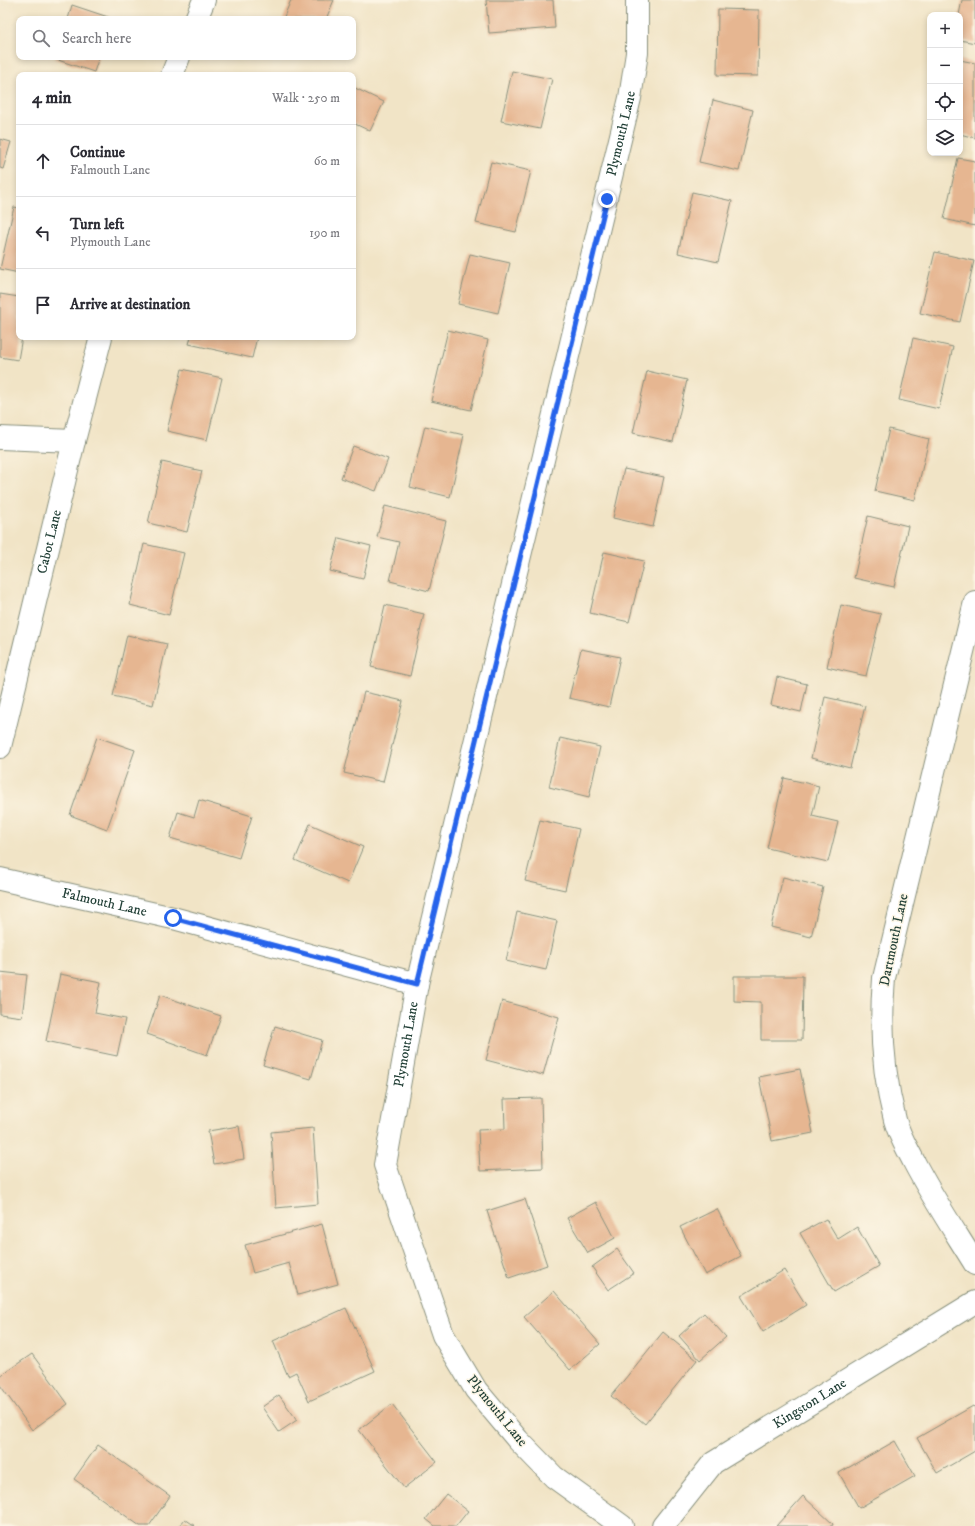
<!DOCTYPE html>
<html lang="en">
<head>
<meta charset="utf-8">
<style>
  body { margin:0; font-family:"IM FELL DW Pica",serif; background:#f2f2f3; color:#2b2b33 }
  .controls { position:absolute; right:12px; top:12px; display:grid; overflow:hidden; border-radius:8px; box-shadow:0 2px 6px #0003 }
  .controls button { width:36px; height:36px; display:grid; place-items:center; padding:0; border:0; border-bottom:1px solid #e1e1e2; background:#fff; color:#2b2b33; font:20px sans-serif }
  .stop { position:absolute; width:12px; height:12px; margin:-9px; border:3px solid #2563eb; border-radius:50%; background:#fff }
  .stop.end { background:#2563eb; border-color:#fff; box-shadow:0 1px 4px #0008 }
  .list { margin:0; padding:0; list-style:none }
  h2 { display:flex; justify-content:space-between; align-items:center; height:52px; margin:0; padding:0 16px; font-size:17px }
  h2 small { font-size:13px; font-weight:400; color:#7c7c81 }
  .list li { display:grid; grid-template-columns:26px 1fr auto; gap:12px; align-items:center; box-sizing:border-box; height:72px; padding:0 16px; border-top:1px solid #e1e1e2 }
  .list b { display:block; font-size:15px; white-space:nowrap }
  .list p { margin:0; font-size:13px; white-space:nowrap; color:#7c7c81 }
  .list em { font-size:13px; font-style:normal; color:#7c7c81 }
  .icon { flex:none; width:22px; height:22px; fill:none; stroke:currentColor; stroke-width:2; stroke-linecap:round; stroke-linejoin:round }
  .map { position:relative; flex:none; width:975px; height:1526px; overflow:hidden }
  .search { position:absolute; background:#fff; box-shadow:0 2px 6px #0003; left:16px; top:16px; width:340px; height:44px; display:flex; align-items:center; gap:10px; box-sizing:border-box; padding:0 14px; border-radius:8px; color:#7c7c81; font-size:15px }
  .panel { position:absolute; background:#fff; box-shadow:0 2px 6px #0003; left:16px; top:72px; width:340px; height:268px; border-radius:8px }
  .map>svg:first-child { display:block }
  .building { fill:#e6b691 }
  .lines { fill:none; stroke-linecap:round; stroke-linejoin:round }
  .street-casing { stroke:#88907d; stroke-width:24 }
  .street { stroke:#fff; stroke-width:22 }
  .route { stroke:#2563eb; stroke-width:5 }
  .labels { text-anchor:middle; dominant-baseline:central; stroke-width:3; stroke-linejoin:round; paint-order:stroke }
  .street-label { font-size:14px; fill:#1f3d34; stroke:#fcf5e5 }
</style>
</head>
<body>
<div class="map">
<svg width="975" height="1526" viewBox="0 0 975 1526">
  <rect width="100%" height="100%" fill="#fcf5e5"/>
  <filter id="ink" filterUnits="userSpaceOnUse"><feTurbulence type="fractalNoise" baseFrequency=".025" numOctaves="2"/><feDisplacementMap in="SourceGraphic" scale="8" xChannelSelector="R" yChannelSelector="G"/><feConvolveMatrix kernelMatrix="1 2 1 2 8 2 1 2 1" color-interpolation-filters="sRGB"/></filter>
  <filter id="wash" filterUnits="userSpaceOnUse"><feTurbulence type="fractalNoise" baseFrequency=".012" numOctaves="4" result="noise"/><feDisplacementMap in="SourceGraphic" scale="16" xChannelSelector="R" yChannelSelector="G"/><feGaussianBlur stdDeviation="0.9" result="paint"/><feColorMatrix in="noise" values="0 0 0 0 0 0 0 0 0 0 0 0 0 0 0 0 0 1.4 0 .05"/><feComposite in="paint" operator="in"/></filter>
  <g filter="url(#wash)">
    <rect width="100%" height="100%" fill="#f1e4c6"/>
    <g id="blocks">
      <g class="building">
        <polygon points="291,0 334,0 326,19 283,19"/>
        <polygon points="486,0 553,0 555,28 489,33"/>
        <polygon points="962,0 975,0 975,43 960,40 959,15"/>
        <polygon points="72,5 114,19 68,19"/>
        <polygon points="718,9 759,10 758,76 717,75"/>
        <polygon points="56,57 99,57 94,72 55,59"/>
        <polygon points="960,60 975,63 975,138 960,134"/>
        <polygon points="512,71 552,79 540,129 501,121"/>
        <polygon points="353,87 384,102 370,131 353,123"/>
        <polygon points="713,100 753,110 739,171 699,162"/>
        <polygon points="0,139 11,142 3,169 0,168"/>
        <polygon points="958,158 975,161 975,226 944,219"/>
        <polygon points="491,162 531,171 516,232 476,223"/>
        <polygon points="692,192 732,201 718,262 678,253"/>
        <polygon points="14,207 19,208 19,273 0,269"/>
        <polygon points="935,252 974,261 960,322 920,313"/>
        <polygon points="470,254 510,263 498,313 458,304"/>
        <polygon points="0,294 19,297 19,337 22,337 18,360 0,357"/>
        <polygon points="448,330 488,340 471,410 431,401"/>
        <polygon points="191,337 257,337 252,358 189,344"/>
        <polygon points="913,338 953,347 939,409 899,400"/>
        <polygon points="182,369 222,378 207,440 167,431"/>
        <polygon points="647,371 687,380 673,442 633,433"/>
        <polygon points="425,426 464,435 450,497 410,487"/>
        <polygon points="889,429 929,439 915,500 875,491"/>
        <polygon points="353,446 388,459 376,491 341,478"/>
        <polygon points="162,462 202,471 187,532 148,523"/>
        <polygon points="624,469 664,477 653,527 613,518"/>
        <polygon points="385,506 446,521 429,591 390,581 399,542 377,537"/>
        <polygon points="868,516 908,526 894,587 854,578"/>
        <polygon points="339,538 371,546 363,579 330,571"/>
        <polygon points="144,544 184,553 169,615 130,605"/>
        <polygon points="604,552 644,561 629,622 590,613"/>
        <polygon points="385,605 424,614 410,676 371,667"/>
        <polygon points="841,605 881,614 866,676 827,667"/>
        <polygon points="127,635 167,644 153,705 113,696"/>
        <polygon points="581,649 620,657 609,707 569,698"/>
        <polygon points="777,677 807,684 801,712 771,705"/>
        <polygon points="364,692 403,701 383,782 344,773"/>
        <polygon points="825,697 865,706 850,768 811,758"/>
        <polygon points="97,737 135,750 107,829 70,815"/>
        <polygon points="560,738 600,747 589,797 549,787"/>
        <polygon points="784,778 819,786 812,816 838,822 828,862 767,848"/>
        <polygon points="199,800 252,816 239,858 170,838 178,812 194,817"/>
        <polygon points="540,820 579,829 565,890 525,881"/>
        <polygon points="310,824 363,847 348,883 295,860"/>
        <polygon points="783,877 823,887 811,937 771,927"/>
        <polygon points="517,912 557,921 546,970 506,961"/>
        <polygon points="0,972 27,975 22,1017 0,1014"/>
        <polygon points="60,974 101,982 95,1013 125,1019 117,1056 46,1041"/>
        <polygon points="734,976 803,976 802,1040 761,1040 761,1002 734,1001"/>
        <polygon points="160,995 221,1016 207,1055 147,1034"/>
        <polygon points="502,1001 559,1017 543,1075 486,1060"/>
        <polygon points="275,1026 322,1040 311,1079 263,1065"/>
        <polygon points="800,1069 813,1133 772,1141 759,1077"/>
        <polygon points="541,1098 543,1168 480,1171 478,1130 505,1129 504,1099"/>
        <polygon points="239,1126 244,1159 214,1164 208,1131"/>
        <polygon points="313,1128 318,1204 276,1208 271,1132"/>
        <polygon points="525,1199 547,1265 509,1278 487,1211"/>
        <polygon points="596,1202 615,1238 588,1253 567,1218"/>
        <polygon points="717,1209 741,1256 705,1275 680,1227"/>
        <polygon points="826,1219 838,1239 857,1227 879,1266 834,1292 800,1233"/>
        <polygon points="322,1224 338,1284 298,1295 289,1263 253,1273 245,1245"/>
        <polygon points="617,1249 634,1273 608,1290 592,1267"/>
        <polygon points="784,1270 806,1305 763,1332 741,1296"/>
        <polygon points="554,1291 600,1344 570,1370 524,1317"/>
        <polygon points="346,1308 375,1371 309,1401 296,1372 288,1376 273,1341"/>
        <polygon points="704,1313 726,1337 700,1360 679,1336"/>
        <polygon points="663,1332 697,1360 645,1424 611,1396"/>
        <polygon points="32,1354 68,1404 32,1430 0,1385 0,1376"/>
        <polygon points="279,1395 297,1420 279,1432 262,1407"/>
        <polygon points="392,1404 437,1462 404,1488 359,1430"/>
        <polygon points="973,1406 975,1408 975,1451 937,1473 917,1438"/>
        <polygon points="895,1441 915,1476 859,1508 839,1473"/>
        <polygon points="98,1445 170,1496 149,1526 140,1526 74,1479"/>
        <polygon points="446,1494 468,1511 456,1526 435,1526 426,1519"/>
        <polygon points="803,1496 833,1524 832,1526 776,1526"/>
        <polygon points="185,1519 195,1526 179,1526"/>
      </g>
    </g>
  </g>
  <g filter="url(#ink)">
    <use href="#blocks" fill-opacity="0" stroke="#88907d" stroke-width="1"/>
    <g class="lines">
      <g class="street-casing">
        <g id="street">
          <polyline points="196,19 204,0"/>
          <polyline points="172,75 179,57"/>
          <polyline points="0,438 74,441"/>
          <path d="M975 602 884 978C880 1025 883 1074 895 1120 899 1135 907 1148 914 1162 932 1197 954 1230 975 1264"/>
          <path id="s1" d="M0 747 74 441 101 337"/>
          <path id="s2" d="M0 879 173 918 417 984"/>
          <path id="s3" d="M622 1526 554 1477 518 1440 476 1390 443 1335 385 1165 417 984 630 98 637 53V0"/>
          <path id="s4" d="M663 1526 713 1463 975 1302"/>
        </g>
      </g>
      <use href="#street" class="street"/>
    </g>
  </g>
  <g class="lines" filter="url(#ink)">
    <polyline class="route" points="173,918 417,984 607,199"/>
  </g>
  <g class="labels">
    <g class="street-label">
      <text stroke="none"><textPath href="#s3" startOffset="1503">Plymouth Lane</textPath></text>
      <text stroke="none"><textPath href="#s1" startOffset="211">Cabot Lane</textPath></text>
      <text stroke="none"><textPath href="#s2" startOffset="107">Falmouth Lane</textPath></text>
      <text transform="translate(894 940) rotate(-78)">Dartmouth Lane</text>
      <text stroke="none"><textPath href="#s3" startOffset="567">Plymouth Lane</textPath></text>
      <text stroke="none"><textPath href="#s4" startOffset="194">Kingston Lane</textPath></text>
      <text transform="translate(497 1411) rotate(51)">Plymouth Lane</text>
    </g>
  </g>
</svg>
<div class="controls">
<button>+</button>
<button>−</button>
<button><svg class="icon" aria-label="locate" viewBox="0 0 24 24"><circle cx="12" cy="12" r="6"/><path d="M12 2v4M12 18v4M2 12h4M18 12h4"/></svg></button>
<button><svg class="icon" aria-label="layers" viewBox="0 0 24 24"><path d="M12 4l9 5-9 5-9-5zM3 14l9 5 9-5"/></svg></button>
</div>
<div class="stop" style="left:173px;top:918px"></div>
<div class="stop end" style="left:607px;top:199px"></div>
<div class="search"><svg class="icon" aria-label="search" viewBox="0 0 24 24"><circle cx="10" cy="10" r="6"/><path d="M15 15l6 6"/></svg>Search here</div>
<section class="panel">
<h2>4 min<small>Walk · 250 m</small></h2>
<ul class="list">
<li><svg class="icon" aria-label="ahead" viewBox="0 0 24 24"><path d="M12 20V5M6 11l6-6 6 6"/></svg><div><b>Continue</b><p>Falmouth Lane</p></div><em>60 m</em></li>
<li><svg class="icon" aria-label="left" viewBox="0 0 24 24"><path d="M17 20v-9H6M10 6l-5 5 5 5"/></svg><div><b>Turn left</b><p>Plymouth Lane</p></div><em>190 m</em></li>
<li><svg class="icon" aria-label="arrive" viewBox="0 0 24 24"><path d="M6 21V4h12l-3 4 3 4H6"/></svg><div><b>Arrive at destination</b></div></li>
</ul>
</section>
</div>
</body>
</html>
